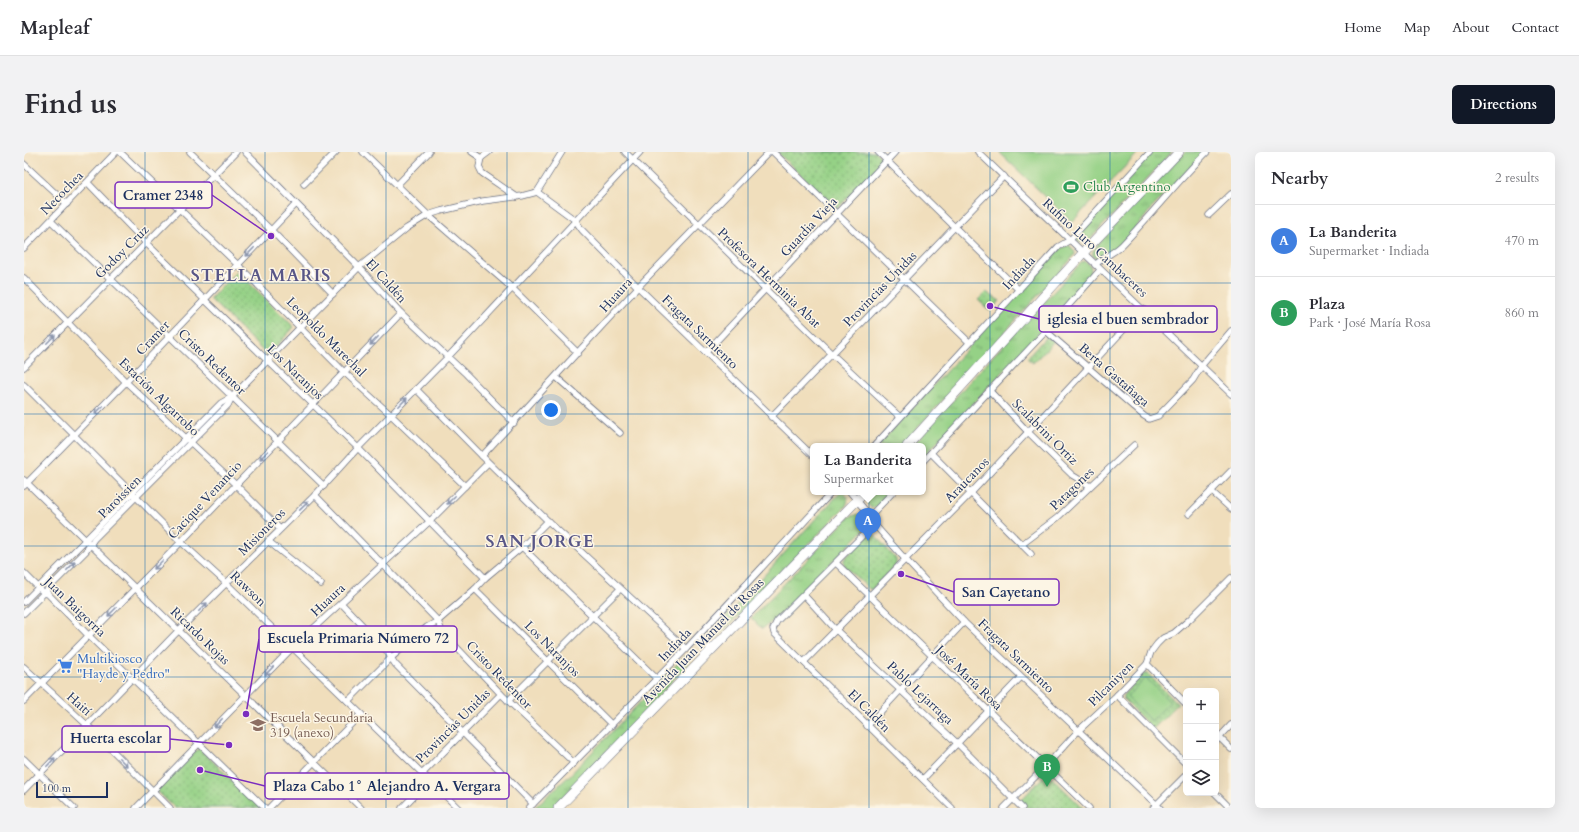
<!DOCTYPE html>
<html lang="en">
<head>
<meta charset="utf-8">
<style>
  body { margin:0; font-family:Cardo,serif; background:#f2f2f3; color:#2b2b33 }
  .controls { position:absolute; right:12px; bottom:12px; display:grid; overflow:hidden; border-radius:6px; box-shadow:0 4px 16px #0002 }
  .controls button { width:36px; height:36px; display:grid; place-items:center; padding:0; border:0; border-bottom:1px solid #e1e1e2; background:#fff; color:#2b2b33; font:20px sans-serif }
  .scale { position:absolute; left:12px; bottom:10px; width:72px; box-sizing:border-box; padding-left:4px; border:2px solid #1b2f5e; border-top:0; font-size:11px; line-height:14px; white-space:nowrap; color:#1b2f5e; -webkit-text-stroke:3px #fcf5e5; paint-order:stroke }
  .you { position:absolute; left:527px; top:258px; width:14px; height:14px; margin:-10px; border:3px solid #fff; border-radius:50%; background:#1a73e8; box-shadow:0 0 0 6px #1a73e833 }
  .badge { display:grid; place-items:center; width:26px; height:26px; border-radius:50%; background:#111827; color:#fff; font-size:13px; font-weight:700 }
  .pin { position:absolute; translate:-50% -33px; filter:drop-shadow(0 1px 2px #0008) }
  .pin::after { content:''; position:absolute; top:21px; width:14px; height:12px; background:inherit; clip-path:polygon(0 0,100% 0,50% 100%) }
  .popup { position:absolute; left:786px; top:291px; width:116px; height:52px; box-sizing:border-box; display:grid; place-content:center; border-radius:6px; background:#fff; filter:drop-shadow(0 1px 3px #0005); font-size:13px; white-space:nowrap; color:#7c7c81 }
  .popup b { font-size:15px; color:#2b2b33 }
  .popup::after { content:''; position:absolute; left:50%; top:100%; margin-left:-8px; border:8px solid transparent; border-top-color:#fff }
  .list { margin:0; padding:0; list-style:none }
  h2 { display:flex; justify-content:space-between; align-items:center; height:52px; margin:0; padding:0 16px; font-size:17px }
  h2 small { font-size:13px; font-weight:400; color:#7c7c81 }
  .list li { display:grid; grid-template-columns:26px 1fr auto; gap:12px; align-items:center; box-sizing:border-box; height:72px; padding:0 16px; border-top:1px solid #e1e1e2 }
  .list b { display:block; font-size:15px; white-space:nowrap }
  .list p { margin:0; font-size:13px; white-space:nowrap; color:#7c7c81 }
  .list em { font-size:13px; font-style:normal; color:#7c7c81 }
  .icon { flex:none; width:22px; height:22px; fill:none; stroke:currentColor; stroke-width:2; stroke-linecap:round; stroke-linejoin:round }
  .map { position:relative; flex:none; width:1207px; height:656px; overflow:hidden; border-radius:6px }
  header { display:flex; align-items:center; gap:24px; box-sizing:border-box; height:56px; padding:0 20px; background:#fff; border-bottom:1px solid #e1e1e2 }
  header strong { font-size:19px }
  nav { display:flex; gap:22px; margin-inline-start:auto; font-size:14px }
  .intro { display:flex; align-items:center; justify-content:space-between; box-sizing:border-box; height:96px; padding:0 24px }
  h1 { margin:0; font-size:28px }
  .button { padding:10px 18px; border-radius:6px; background:#111827; color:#fff; font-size:14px; font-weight:700 }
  main { display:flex; gap:24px; padding:0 24px }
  aside { flex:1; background:#fff; border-radius:6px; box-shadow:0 4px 16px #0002 }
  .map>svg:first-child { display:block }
  .grass { fill:url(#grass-tufts); stroke:#588072 }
  .park { fill:url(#park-dots); stroke:#588072 }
  .pitch { fill:#95d186; stroke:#588072 }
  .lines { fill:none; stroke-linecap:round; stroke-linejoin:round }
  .street-casing { stroke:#666c7f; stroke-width:7 }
  .primary-casing { stroke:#666c7f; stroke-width:10 }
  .street { stroke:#fff; stroke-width:5.5 }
  .primary { stroke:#fff; stroke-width:9 }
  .oneway { stroke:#8d97ae }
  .grid { fill:none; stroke:#1f6fb2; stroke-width:1; stroke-opacity:0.55 }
  .labels { text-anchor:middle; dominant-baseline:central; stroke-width:3; stroke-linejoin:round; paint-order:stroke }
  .leisure-label { font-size:13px; fill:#27864d; stroke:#fcf5e5; text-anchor:start }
  .street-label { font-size:13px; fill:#1b2f5e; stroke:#fcf5e5 }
  .shop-label { font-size:13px; fill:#366cbe; stroke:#fcf5e5; text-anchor:start }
  .education-label { font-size:13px; fill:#785e54; stroke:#fcf5e5; text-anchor:start }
  .district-label { font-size:17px; font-weight:bold; letter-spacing:1px; fill:#585687; stroke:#fcf5e5 }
  .leader { fill:none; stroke:#7b2cbf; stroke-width:1.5 }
  .callout-dot { fill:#7b2cbf; stroke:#fcf5e5; stroke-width:1.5 }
  .callout { fill:#fcf5e5; stroke:#7b2cbf; stroke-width:1.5 }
  .callout-label { font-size:14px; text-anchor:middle; font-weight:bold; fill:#1b2f5e }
</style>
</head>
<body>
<header>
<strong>Mapleaf</strong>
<nav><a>Home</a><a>Map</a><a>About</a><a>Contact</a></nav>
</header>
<div class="intro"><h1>Find us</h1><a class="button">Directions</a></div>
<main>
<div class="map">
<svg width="1207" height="656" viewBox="0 0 1207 656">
  <defs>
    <pattern id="grass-tufts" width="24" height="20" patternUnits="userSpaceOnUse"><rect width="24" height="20" fill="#95d186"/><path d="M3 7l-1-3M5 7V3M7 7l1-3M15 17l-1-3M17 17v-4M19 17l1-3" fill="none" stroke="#79aa71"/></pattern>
    <pattern id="park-dots" width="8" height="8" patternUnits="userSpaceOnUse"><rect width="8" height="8" fill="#95d186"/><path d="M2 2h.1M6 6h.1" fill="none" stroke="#79aa71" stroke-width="1.8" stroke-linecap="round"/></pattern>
  </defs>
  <rect width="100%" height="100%" fill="#fcf5e5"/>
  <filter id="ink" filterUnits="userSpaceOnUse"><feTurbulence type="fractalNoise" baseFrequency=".025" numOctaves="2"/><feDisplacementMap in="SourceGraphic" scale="8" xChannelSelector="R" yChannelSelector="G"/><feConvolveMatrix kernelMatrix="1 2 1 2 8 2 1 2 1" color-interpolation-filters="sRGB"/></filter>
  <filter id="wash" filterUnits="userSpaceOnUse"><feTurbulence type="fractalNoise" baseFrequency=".012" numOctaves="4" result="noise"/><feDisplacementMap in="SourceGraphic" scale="16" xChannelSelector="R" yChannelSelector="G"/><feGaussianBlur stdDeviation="0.9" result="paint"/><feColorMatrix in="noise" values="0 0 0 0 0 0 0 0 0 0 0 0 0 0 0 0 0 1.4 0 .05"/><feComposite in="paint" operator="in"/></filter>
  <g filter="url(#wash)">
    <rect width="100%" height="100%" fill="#f0debc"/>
    <g class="grass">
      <polygon points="1127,0 1148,0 1066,87 1060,90 1054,90 1052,86 1053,83"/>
      <path d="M1161 0H1181L1126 58C1113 76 1095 98 1074 106L1069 104V99L1093 70Z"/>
      <polygon points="1045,93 1050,98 1051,102 1049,105 877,294 854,294 962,176 1037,96"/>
      <path d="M1061 109 1066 113C1070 124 1058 134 1052 142L899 305V294H888L966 207 1058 110Z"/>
      <path d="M817 340C825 343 825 349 821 355L690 488 688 490 683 489V483C730 438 771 387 817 340Z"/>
      <path d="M848 340H866L852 355 848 356C840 352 844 345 848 340Z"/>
      <path d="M835 362C842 364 843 370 842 376L750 468 738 477 727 466 825 365Z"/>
      <path d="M661 504 665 505 666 509C622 559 576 608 528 656H510L545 624Z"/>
    </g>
    <g class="park">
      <polygon points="753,0 851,0 860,8 813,57"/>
      <polygon points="213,119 270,175 244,204 186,147"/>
      <polygon points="962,140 976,149 966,159 954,148"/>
      <polygon points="1023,184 1030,189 1009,211 1003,206"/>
      <polygon points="845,382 850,382 872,407 872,413 849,437 845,437 820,413 820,407"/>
      <polygon points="1119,522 1124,522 1154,552 1129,577 1099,547 1099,543"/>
      <polygon points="175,596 237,656 151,656 133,639"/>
      <polygon points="1023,621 1059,656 1004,656 996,649"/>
    </g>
    <g class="pitch">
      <polygon points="975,0 1115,0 1048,70"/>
      <polygon points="1122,526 1146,550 1127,569 1103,545"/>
    </g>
  </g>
  <g filter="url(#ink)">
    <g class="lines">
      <g class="street-casing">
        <g id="street">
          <polyline points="96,0 214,113 320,220 367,263 441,334"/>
          <polyline points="166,0 247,78 309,142"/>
          <polyline points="221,0 335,115 377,161 442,222 490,271"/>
          <polyline points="339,0 404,63 488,136 554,201"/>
          <polyline points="448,0 457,6 455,15 458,21 493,45"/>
          <polyline points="601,0 808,202 876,265"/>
          <polyline points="749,0 945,190"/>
          <polyline points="854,0 995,138"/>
          <polyline points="954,0 1207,242"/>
          <polyline points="457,6 465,0"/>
          <polyline points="0,12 43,52"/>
          <polyline points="64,31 122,91 334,296 461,426"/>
          <polyline points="280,32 312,0"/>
          <polyline points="373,33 405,0"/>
          <polyline points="513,40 551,68 558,78 614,135 789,304"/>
          <polyline points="1185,63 1207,42"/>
          <polyline points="27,69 300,334"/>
          <polyline points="0,96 92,0"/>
          <path d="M1071 113C1079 105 1090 101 1098 93 1127 63 1153 30 1183 0"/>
          <polyline points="0,126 102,230 211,332 256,377"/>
          <polyline points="1022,179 1120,264 1125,267 1134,264 1169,228 1178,213 1207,179"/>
          <polyline points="682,200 871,0"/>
          <polyline points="0,215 212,0"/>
          <polyline points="532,225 596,281"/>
          <polyline points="0,233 157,390 202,431 434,656"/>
          <polyline points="392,237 463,309 524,369 662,497"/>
          <polyline points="965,238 1004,280 1048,323 1066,334"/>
          <polyline points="747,265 980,24"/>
          <polyline points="850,294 1034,95 1046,88 1126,0"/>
          <polyline points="907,301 1007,402"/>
          <polyline points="458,304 614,135 745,0"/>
          <polyline points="899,309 1022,179 1076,118"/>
          <polyline points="0,328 337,656"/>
          <polyline points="0,334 102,230 272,52"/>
          <polyline points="1187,339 1207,357"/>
          <polyline points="826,340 846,364 850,372 881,407 940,470 1136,656"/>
          <polyline points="291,343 414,469 418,480 477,542 550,611"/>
          <polyline points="1165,362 1207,319"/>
          <polyline points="846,364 869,340"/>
          <polyline points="850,372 753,469 749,477 750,481 928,656"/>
          <polyline points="244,389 297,432"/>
          <polyline points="997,393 1033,366 1110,293"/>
          <polyline points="498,395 633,527"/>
          <polyline points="812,411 1065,656"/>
          <polyline points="0,421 20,441 24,442 64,483 241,656"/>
          <polyline points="451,437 588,573"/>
          <polyline points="780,443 812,478 933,591 998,656"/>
          <polyline points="0,450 197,251 208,245 335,115 383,76 404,63 417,59 459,49 498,44 513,40 538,0"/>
          <polyline points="317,451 363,499 371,512 509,652"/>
          <polyline points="0,461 62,399 70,387 204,253 208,245"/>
          <polyline points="674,485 688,498"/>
          <polyline points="780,510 946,342 1119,157"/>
          <polyline points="1123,512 1162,552"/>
          <polyline points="0,515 63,573 146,656"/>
          <polyline points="1093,543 1162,612"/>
          <polyline points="0,549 157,390 377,161"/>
          <polyline points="324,549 367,506 403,475 414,469 451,437 461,426 498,395 524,369"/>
          <polyline points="484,549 596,437"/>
          <polyline points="843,574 940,470"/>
          <polyline points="1192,582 1207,597"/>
          <polyline points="1192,589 1207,573"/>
          <polyline points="0,607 50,656"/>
          <polyline points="398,622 477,542"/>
          <polyline points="899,627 997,525"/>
          <polyline points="0,638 155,478 291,343 334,296 423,206 616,0"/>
          <polyline points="1191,641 1206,656"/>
          <polyline points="112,656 268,496 406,369 464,311"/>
          <polyline points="245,656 337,562"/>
          <polyline points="378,656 405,628"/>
          <polyline points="505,656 662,497 808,340"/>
          <polyline points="980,656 1021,615 1054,579 1093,543 1123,512 1127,500 1133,492 1139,486 1150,481 1166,467 1207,426"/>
          <polyline points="1129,656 1162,623"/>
        </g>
      </g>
      <g class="primary-casing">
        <g id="primary">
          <polyline points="883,294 1059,101 1155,0"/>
          <polyline points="534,656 841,340"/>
        </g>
      </g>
      <use href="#street" class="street"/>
      <use href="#primary" class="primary"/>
    </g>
    <defs><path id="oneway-shaft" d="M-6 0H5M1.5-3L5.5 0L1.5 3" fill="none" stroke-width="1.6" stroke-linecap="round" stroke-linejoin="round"/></defs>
    <g class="oneway">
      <use href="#oneway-shaft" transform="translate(226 100) rotate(134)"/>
      <use href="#oneway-shaft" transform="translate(27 187) rotate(-45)"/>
      <use href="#oneway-shaft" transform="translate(350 189) rotate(134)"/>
      <use href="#oneway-shaft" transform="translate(379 250) rotate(-46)"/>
      <use href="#oneway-shaft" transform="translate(75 258) rotate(135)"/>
      <use href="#oneway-shaft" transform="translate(240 303) rotate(134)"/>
      <use href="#oneway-shaft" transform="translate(427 348) rotate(135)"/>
      <use href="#oneway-shaft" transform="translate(280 354) rotate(-44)"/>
      <use href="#oneway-shaft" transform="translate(134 413) rotate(135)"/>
      <use href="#oneway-shaft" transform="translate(47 414) rotate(-46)"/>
      <use href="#oneway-shaft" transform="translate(179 455) rotate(-45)"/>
      <use href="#oneway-shaft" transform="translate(88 460) rotate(135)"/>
      <use href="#oneway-shaft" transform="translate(245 519) rotate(134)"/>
      <use href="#oneway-shaft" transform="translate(194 571) rotate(134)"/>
      <use href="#oneway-shaft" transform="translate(27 610) rotate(-46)"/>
      <use href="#oneway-shaft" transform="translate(99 610) rotate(45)"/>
    </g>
  </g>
  <path class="grid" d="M121 0V656M241 0V656M362 0V656M483 0V656M604 0V656M724 0V656M845 0V656M966 0V656M1086 0V656M0 131H1207M0 262H1207M0 394H1207M0 525H1207"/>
  <defs>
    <g id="stadium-bare" transform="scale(1.2)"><path d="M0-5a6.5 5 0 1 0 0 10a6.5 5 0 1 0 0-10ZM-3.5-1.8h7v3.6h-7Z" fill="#2e9e5b" stroke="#fcf5e5" stroke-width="2.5" paint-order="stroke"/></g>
    <g id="supermarket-bare" transform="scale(1.2)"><path d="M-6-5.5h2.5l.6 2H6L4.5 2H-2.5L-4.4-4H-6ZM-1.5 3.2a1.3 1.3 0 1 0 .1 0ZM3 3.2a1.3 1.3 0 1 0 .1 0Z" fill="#3f7fe0" stroke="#fcf5e5" stroke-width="2.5" paint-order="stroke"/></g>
    <g id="school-bare" transform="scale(1.2)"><path d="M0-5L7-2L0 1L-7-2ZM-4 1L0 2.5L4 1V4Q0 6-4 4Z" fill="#8d6e63" stroke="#fcf5e5" stroke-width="2.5" paint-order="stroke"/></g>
  </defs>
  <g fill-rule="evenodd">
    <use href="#stadium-bare" x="1047" y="35"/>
    <use href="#supermarket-bare" x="41" y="514"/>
    <use href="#school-bare" x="234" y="573"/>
  </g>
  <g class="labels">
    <g class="leisure-label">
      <text x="1059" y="35">Club Argentino</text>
    </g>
    <g class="street-label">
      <text transform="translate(38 41) rotate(-46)">Necochea</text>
      <text transform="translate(785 75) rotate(-47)">Guardia Vieja</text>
      <text transform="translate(1071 96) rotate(43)">Rufino Luro Cambaceres</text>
      <text transform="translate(98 100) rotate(-45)">Godoy Cruz</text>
      <text transform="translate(995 121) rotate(-47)">Indiada</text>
      <text transform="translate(745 126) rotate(44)">Profesora Herminia Abat</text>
      <text transform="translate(362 129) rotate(48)">El Caldén</text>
      <text transform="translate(856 137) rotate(-46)">Provincias Unidas</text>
      <text transform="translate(592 143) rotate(-48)">Huaura</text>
      <text transform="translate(676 180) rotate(44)">Fragata Sarmiento</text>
      <text transform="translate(302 185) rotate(45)">Leopoldo Marechal</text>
      <text transform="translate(129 186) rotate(-47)">Cramer</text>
      <text transform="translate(188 210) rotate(44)">Cristo Redentor</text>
      <text transform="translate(271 220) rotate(44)">Los Naranjos</text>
      <text transform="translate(1090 223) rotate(41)">Berta Gastañaga</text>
      <text transform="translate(135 245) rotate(44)">Estación Algarrobo</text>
      <text transform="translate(1021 280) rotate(45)">Scalabrini Ortiz</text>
      <text transform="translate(943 328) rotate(-46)">Araucanos</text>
      <text transform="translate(1048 337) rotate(-44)">Patagones</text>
      <text transform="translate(96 345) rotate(-45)">Paroissien</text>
      <text transform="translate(181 348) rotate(-47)">Cacique Venancio</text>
      <text transform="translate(238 380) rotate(-45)">Misioneros</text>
      <text transform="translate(224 437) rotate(44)">Rawson</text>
      <text transform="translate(304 448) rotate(-43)">Huaura</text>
      <text transform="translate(51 455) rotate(44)">Juan Baigorria</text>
      <text transform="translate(176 484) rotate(44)">Ricardo Rojas</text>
      <text transform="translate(679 489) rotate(-46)">Avenida Juan Manuel de Rosas</text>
      <text transform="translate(651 493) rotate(-46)">Indiada</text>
      <text transform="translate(528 497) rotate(45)">Los Naranjos</text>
      <text transform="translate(992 504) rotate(44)">Fragata Sarmiento</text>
      <text transform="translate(475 523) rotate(46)">Cristo Redentor</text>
      <text transform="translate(945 526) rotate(44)">José María Rosa</text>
      <text transform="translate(1087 532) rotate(-45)">Pilcaniyen</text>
      <text transform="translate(896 541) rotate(43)">Pablo Lejarraga</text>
      <text transform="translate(55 552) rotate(42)">Haití</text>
      <text transform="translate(845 559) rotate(45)">El Caldén</text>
      <text transform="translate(429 574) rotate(-45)">Provincias Unidas</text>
    </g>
    <g class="shop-label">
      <text x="53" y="507">Multikiosco<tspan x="53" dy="15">"Hayde y Pedro"</tspan></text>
    </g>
    <g class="education-label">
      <text x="246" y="566">Escuela Secundaria<tspan x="246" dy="15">319 (anexo)</tspan></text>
    </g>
    <g class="district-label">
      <text x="237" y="123">STELLA MARIS</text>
      <text x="516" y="389">SAN JORGE</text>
    </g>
  </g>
  <path class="leader" d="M247 84L188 43M966 154L1015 167M877 422L930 440M222 562L235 487M205 593L146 587M176 618L241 634"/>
  <g class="callout-dot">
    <circle cx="247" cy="84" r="4"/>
    <circle cx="966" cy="154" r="4"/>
    <circle cx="877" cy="422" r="4"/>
    <circle cx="222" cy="562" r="4"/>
    <circle cx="205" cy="593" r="4"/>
    <circle cx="176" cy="618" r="4"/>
  </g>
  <g class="callout">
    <rect x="91" y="30" width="97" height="26" rx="4"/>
    <rect x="1015" y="154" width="178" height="26" rx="4"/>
    <rect x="930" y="427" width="105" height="26" rx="4"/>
    <rect x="235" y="474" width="198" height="26" rx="4"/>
    <rect x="38" y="574" width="108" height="26" rx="4"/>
    <rect x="241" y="621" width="244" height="26" rx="4"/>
  </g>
  <g class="callout-label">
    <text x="139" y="48">Cramer 2348</text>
    <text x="1104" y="172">iglesia el buen sembrador</text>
    <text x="982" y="445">San Cayetano</text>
    <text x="334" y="491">Escuela Primaria Número 72</text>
    <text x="92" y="591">Huerta escolar</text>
    <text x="363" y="639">Plaza Cabo 1° Alejandro A. Vergara</text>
  </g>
</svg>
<div class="controls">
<button>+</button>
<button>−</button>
<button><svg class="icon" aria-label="layers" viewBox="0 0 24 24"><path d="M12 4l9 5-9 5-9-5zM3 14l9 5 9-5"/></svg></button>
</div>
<div class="scale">100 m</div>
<div class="you"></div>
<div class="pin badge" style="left:844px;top:389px;background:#3f7fe0">A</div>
<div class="popup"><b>La Banderita</b>Supermarket</div>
<div class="pin badge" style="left:1023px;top:635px;background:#2e9e5b">B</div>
</div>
<aside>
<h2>Nearby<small>2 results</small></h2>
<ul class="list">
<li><span class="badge" style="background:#3f7fe0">A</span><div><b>La Banderita</b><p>Supermarket · Indiada</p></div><em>470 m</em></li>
<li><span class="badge" style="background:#2e9e5b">B</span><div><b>Plaza</b><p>Park · José María Rosa</p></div><em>860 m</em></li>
</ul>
</aside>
</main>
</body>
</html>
